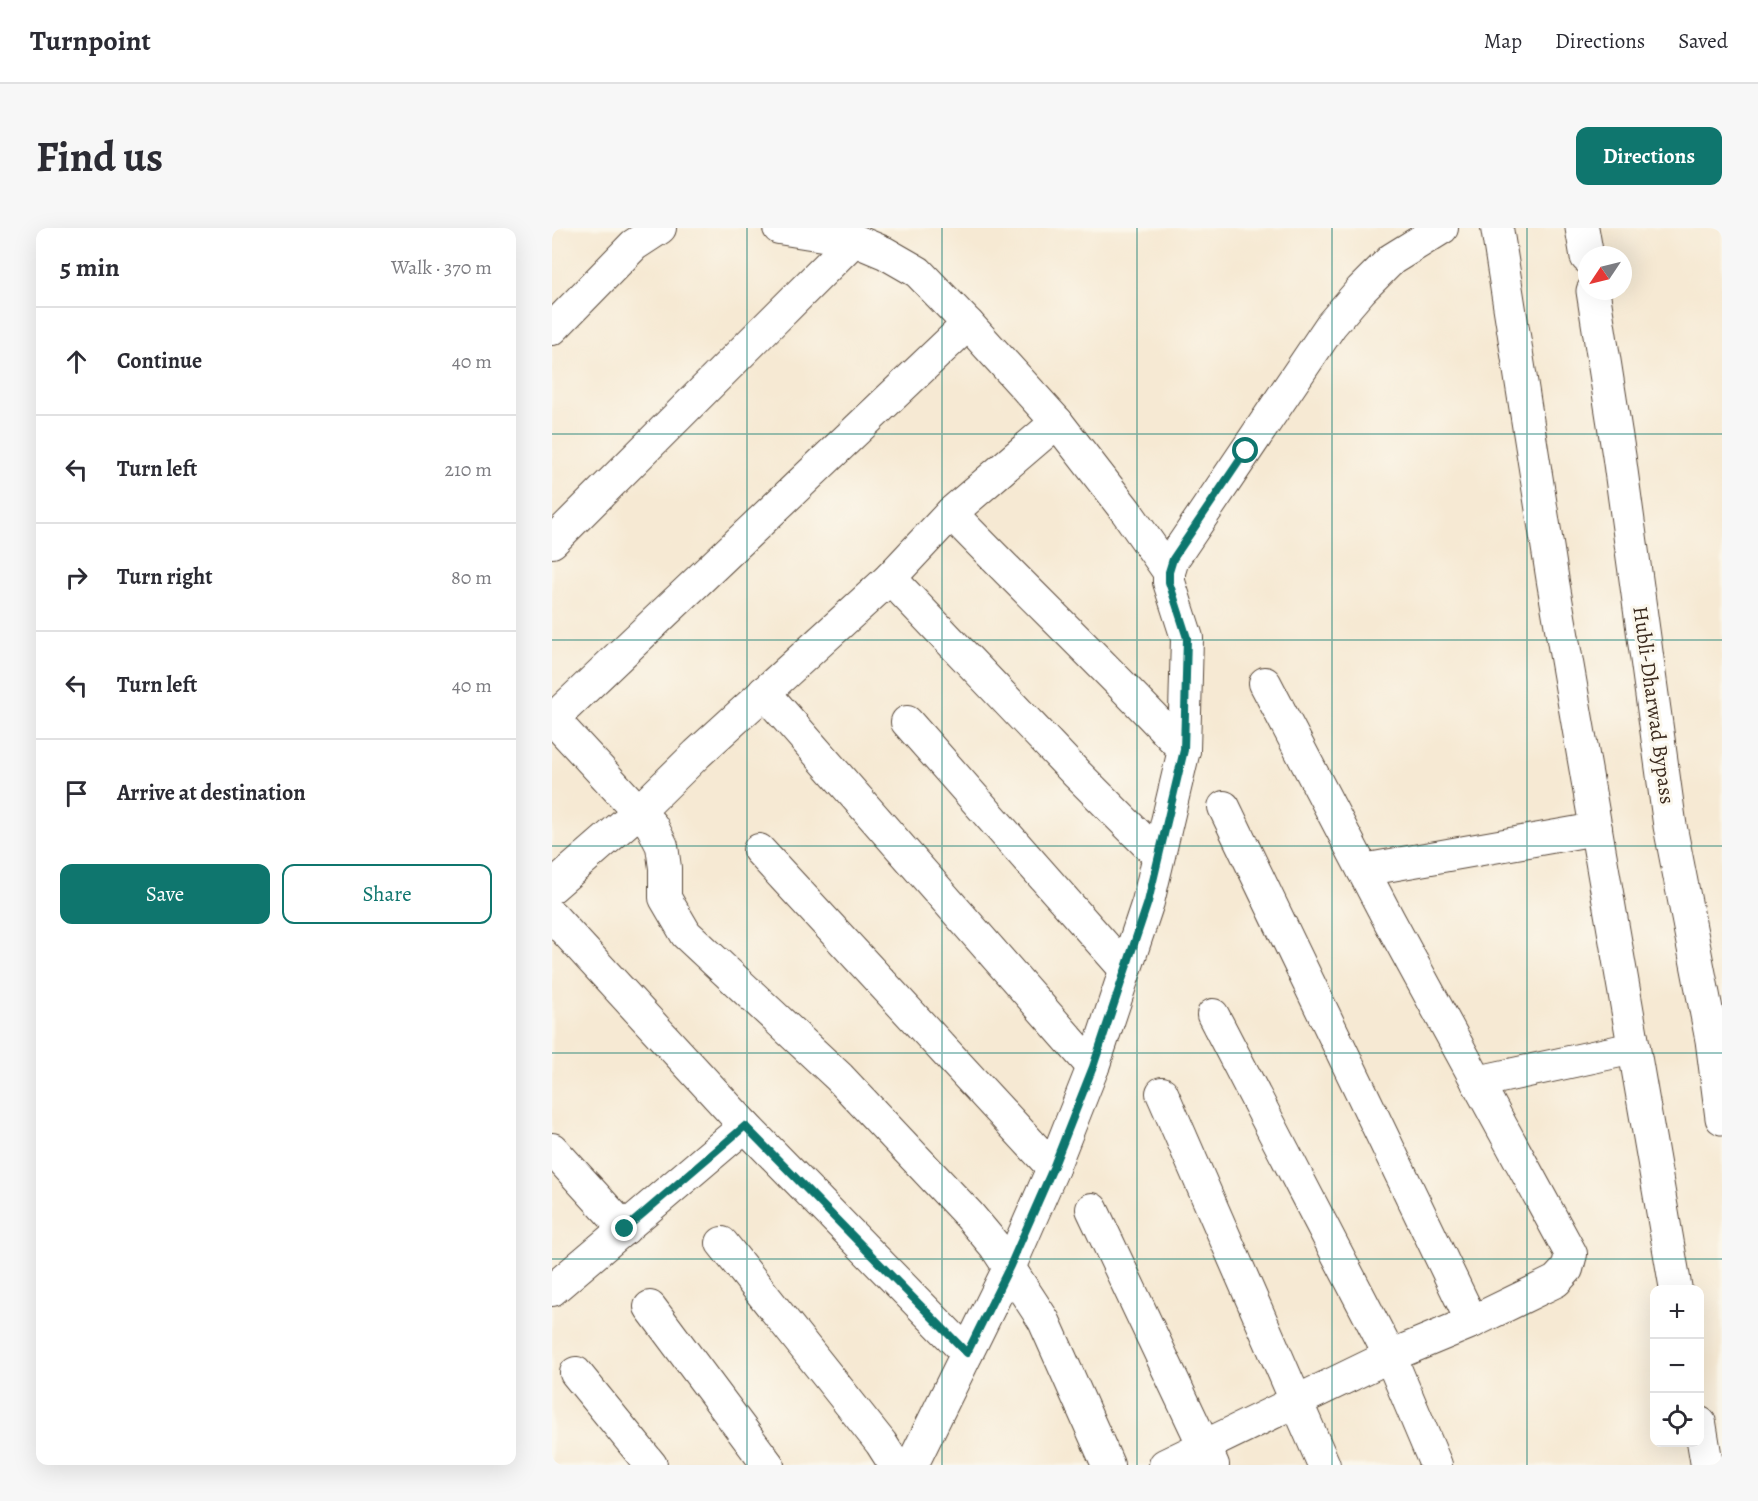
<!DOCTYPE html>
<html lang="en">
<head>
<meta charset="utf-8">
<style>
  body { margin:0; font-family:Alegreya,serif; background:#f7f7f7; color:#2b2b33 }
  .controls { position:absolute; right:18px; bottom:18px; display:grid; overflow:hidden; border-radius:12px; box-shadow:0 6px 24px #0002 }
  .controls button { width:54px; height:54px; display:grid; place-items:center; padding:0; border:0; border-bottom:2px solid #e1e1e2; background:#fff; color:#2b2b33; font:30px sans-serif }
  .compass { position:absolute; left:1026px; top:18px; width:54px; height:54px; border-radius:50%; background:#fff; box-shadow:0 6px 24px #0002; rotate:235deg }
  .stop { position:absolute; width:18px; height:18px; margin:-14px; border:4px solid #0f766e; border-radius:50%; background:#fff }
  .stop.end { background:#0f766e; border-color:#fff; box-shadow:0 2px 6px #0008 }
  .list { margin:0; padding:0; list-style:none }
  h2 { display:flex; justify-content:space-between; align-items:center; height:78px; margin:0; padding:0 24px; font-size:26px }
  h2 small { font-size:20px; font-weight:400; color:#7c7c81 }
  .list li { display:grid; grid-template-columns:39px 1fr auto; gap:18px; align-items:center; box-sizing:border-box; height:108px; padding:0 24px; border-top:2px solid #e1e1e2 }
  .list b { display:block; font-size:22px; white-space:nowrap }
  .list em { font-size:20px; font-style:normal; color:#7c7c81 }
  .actions { display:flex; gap:12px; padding:18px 24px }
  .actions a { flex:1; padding:14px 0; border:2px solid #0f766e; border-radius:12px; text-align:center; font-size:21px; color:#0f766e }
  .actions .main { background:#0f766e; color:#fff }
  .icon { flex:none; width:33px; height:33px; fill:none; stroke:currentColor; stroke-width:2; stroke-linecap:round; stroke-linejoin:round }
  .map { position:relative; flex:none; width:1170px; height:1237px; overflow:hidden; border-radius:12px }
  header { display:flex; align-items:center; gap:36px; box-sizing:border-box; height:84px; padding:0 30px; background:#fff; border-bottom:2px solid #e1e1e2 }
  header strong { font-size:28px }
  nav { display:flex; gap:33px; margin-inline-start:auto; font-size:21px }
  .intro { display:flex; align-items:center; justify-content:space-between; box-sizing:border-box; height:144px; padding:0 36px }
  h1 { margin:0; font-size:42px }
  .button { padding:15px 27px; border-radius:12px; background:#0f766e; color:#fff; font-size:21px; font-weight:700 }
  main { display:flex; gap:36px; padding:0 36px }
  aside { flex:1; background:#fff; border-radius:12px; box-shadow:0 6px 24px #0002 }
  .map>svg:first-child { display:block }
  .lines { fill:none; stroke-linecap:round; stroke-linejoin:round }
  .minor-casing { stroke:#574739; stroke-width:34 }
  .highway-casing { stroke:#574739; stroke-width:35 }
  .minor { stroke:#fff; stroke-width:32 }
  .highway { stroke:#fff; stroke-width:33 }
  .route { stroke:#0f766e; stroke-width:8 }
  .grid { fill:none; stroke:#0f766e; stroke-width:1.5; stroke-opacity:0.55 }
  .labels { text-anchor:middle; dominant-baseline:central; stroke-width:6; stroke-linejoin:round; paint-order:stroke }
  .street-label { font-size:21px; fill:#3b2a1e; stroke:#fbf7ec }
</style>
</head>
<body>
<header>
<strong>Turnpoint</strong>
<nav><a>Map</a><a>Directions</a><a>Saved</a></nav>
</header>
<div class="intro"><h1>Find us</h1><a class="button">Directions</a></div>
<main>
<aside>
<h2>5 min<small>Walk · 370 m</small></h2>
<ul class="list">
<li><svg class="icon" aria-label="ahead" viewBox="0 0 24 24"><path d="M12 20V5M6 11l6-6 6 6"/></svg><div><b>Continue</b></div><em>40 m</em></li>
<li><svg class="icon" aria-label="left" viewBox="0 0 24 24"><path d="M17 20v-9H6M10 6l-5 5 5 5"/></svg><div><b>Turn left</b></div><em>210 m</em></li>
<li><svg class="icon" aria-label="right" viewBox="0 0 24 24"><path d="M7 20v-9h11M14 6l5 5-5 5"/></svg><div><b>Turn right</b></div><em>80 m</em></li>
<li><svg class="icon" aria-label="left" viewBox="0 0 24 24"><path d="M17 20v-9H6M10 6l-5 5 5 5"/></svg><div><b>Turn left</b></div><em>40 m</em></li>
<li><svg class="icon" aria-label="arrive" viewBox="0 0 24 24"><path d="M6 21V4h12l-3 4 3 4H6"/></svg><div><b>Arrive at destination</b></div></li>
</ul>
<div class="actions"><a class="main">Save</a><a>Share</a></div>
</aside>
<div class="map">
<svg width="1170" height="1237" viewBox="0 0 1170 1237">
  <rect width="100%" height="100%" fill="#fbf7ec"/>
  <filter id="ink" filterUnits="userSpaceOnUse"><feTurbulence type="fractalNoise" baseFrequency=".0167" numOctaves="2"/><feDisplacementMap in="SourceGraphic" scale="12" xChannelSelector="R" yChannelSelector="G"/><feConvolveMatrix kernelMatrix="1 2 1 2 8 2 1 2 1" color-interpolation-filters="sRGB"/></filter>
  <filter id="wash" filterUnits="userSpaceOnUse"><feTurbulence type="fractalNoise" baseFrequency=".008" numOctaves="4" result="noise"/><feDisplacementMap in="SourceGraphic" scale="24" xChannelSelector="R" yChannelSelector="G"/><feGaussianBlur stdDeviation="1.35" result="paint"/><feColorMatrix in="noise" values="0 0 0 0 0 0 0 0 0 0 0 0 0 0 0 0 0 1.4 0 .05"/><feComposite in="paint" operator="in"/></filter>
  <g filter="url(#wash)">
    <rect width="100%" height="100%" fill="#f6e9d3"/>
  </g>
  <g filter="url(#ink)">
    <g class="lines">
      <g class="minor-casing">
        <g id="minor">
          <polyline points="227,0 302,12 333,25 366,44 416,96 505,194 574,283 617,344"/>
          <polyline points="945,0 1001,354 1124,1062"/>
          <polyline points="0,101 82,17 108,0"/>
          <path d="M399 285C476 365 557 441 632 522"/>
          <polyline points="0,314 302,12"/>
          <polyline points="338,350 525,546 606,627"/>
          <polyline points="212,464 541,839"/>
          <polyline points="0,490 100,598 110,618 113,640 113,670 134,706 287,849 417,987 443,1018 492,1093 556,1237"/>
          <polyline points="1,491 416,96"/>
          <polyline points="355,494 573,741"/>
          <polyline points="672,579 920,1094"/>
          <polyline points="207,622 501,940"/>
          <polyline points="811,642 1044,601"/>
          <polyline points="0,659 87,583 145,526 338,350 399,285 505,194"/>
          <polyline points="0,688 193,898 415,1125"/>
          <polyline points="661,787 838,1128 884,1237"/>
          <polyline points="925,854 1082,820"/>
          <polyline points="610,865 772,1237"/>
          <polyline points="0,921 73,1001"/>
          <polyline points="540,981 661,1237"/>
          <polyline points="170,1015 329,1215 343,1237"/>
          <polyline points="0,1062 193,898"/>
          <polyline points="98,1079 216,1237"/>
          <polyline points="24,1145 99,1237"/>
          <polyline points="1148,1195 1155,1237"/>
          <polyline points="360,1237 458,1038 501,940 541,839 596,674 632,522 635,410 617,354 617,344 621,331 779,97 809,62 840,31 890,0"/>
          <polyline points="613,1237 838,1128 920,1094 1004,1053 1015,1041 1019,1026 837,692 713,455"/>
        </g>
      </g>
      <g class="highway-casing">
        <g id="highway">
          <polyline points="1030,0 1035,29"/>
          <polyline points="1041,63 1067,228 1118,598 1160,812 1170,890"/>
        </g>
      </g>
      <use href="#minor" class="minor"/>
      <use href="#highway" class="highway"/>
    </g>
  </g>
  <g class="lines" filter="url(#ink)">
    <polyline class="route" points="73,1001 193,898 415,1125 458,1038 501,940 541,839 596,674 632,522 635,410 617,354 617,344 621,331 694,223"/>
  </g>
  <path class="grid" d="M195 0V1237M390 0V1237M585 0V1237M780 0V1237M975 0V1237M0 206H1170M0 412H1170M0 618H1170M0 825H1170M0 1031H1170"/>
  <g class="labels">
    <g class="street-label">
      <text transform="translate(1102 477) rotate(82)">Hubli-Dharwad Bypass</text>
    </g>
  </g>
</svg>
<div class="controls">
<button>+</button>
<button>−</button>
<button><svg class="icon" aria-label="locate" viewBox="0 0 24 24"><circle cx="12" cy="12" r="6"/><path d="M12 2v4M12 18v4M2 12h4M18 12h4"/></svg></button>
</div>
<svg class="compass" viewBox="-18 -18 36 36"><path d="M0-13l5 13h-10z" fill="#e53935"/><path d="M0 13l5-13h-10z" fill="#7c7c81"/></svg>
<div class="stop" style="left:694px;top:223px"></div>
<div class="stop end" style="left:73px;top:1001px"></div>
</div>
</main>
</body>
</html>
